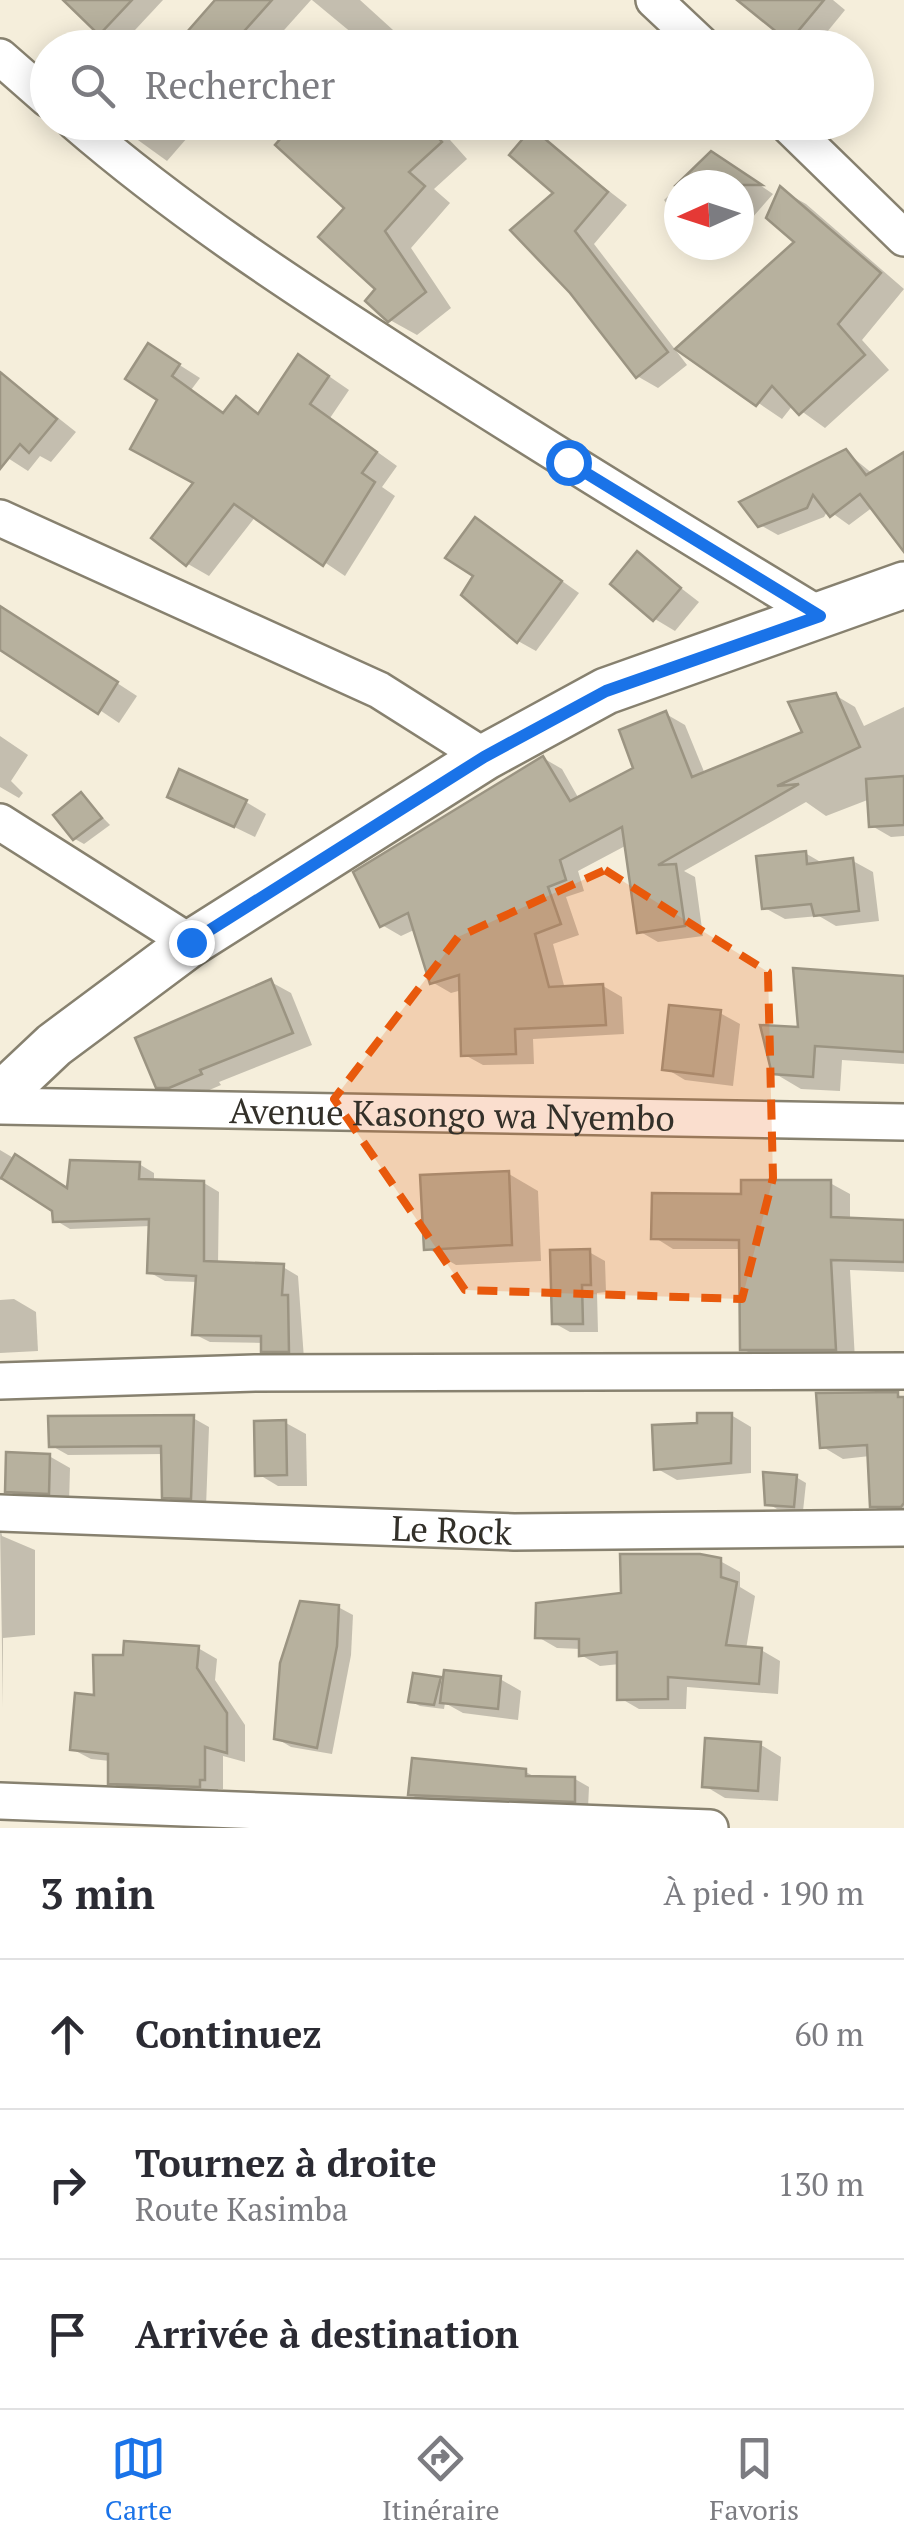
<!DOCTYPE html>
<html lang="fr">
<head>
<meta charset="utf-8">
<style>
  body { margin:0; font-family:"PT Serif",serif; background:#f7f7f7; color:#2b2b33 }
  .compass { position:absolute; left:664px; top:170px; width:90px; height:90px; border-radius:50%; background:#fff; box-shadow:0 5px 25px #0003; rotate:267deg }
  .stop { position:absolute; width:30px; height:30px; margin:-22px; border:8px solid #1a73e8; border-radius:50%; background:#fff }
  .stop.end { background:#1a73e8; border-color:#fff; box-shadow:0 2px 10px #0008 }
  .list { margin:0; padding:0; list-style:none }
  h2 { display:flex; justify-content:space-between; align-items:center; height:130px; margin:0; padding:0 40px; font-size:42px }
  h2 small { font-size:32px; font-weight:400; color:#7c7c81 }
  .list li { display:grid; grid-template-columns:65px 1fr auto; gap:30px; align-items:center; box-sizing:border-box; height:150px; padding:0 40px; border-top:2px solid #e1e1e2 }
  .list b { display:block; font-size:38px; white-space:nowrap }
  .list p { margin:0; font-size:32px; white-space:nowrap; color:#7c7c81 }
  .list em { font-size:32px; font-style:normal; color:#7c7c81 }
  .icon { flex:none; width:55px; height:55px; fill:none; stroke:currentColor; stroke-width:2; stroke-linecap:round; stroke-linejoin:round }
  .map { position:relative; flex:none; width:904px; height:1828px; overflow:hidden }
  .search { position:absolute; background:#fff; box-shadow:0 5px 25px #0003; left:30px; right:30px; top:30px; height:110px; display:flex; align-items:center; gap:25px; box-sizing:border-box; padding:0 35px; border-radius:55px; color:#7c7c81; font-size:38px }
  .sheet { height:580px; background:#fff }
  nav { display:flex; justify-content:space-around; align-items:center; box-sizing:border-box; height:140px; border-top:2px solid #e1e1e2; background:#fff; font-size:28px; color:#7c7c81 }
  nav a { display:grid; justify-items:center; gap:5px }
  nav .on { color:#1a73e8 }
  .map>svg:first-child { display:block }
  .shadow { fill:#0003 }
  .building { fill:#b7b19e; stroke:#9b9482; stroke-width:2.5 }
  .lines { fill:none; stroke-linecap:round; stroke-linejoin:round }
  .minor-casing { stroke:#87816f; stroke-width:40 }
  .tertiary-casing { stroke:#87816f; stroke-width:50 }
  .minor { stroke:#fff; stroke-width:35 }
  .tertiary { stroke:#fff; stroke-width:45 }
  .route { stroke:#1a73e8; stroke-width:12 }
  .marked { fill:#e8590c; fill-opacity:0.2; stroke:#e8590c; stroke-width:8; stroke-dasharray:20 12; stroke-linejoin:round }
  .labels { text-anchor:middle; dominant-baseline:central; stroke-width:8; stroke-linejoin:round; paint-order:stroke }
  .street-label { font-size:35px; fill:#333029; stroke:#fffcf4 }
</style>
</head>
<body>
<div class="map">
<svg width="904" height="1828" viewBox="0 0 904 1828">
  <rect width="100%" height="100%" fill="#f5eedb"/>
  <g class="shadow">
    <polygon points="66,0 163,0 121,45 101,33"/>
    <polygon points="218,0 311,0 268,48 175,48"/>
    <polygon points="312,0 360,0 404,40 397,48 370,48"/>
    <polygon points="755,0 833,0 845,10 814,48 803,48 790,40"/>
    <polygon points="113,122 201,122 167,161"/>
    <polygon points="300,122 434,122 467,159 434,189 450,203 411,248 451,308 417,335 390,320 347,208"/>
    <polygon points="533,132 627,205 594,244 687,365 658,388 637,376 572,292 557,193"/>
    <polygon points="732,166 773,194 739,233 739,185 680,185"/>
    <polygon points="679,186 679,219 664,200"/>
    <polygon points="781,190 806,204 904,289 862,340 889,370 825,428 793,405 782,419 679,349 797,242"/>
    <polygon points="699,245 729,245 719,256"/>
    <polygon points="170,359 200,378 191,390 225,414 237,399 266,424 320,370 349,390 330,418 397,466 382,487 395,496 345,576 256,516 209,576 188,564 197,483 160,399"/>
    <polygon points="0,372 76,432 51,462 40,456 28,471 0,453"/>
    <polygon points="846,452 873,474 904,455 904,531 873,507 849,525 828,510 824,517 778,535 760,525"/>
    <polygon points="476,520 579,593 536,651 518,641 476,575"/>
    <polygon points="638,555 699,602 675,631 655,619"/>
    <polygon points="0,607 137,696 119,723 0,643"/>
    <polygon points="835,695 855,707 864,726 904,707 904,836 891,837 872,826 870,799 826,816 806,802 684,871 695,877 703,936 658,942 639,931 627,845 578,871 584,891 566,897 579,935 553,944 565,989 603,986 622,997 624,1034 533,1039 534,1064 483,1065 463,1054 462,990 451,993 432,982 416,929 401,936 382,925 543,758 562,769 579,799 636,769 666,714 685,725 705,774 805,733"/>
    <polygon points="0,736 28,755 11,781 23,793 19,798 0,787"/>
    <polygon points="81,795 110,825 84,844 75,839"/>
    <polygon points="170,796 246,802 266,814 255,837"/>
    <polygon points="805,853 824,864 853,861 873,872 879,921 836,926 819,916 785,919 765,908"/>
    <polygon points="904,979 904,1064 842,1060 840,1091 801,1089 774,1073 801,1030"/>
    <polygon points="271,982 291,993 312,1045 219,1082 221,1085 191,1098 179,1098 158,1086"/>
    <polygon points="720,1013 740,1024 733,1086 685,1080 665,1068"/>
    <polygon points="0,1150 69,1191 139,1164 154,1173 154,1182 204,1183 219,1192 218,1264 283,1267 298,1276 304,1359 279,1359 264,1350 264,1343 210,1342 194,1334 198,1282 165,1281 149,1272 151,1226 70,1229 55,1220 54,1210 8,1180 0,1180"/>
    <polygon points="509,1174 538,1191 541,1261 456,1265 427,1248"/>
    <polygon points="830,1183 850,1194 850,1220 904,1222 904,1272 850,1270 855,1360 762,1360 743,1349 742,1249 673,1249 654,1237 743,1196"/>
    <polygon points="589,1252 605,1261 606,1292 597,1293 598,1332 570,1332 554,1323"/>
    <polygon points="14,1299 36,1312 38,1351 0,1353 0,1300"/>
    <polygon points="898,1395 904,1398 904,1516 893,1517 872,1506 870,1456 843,1459 823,1447"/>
    <polygon points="731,1415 751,1427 751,1473 677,1480 656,1468 699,1426"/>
    <polygon points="193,1418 209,1427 206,1507 181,1506 164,1496 164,1454 68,1455 52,1446"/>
    <polygon points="286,1423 306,1434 307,1486 278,1486 258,1474"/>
    <polygon points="49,1456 70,1468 69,1504 28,1502 8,1491"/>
    <polygon points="796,1477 806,1483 803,1511 777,1509 767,1503"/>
    <polygon points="0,1526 2,1536 35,1550 35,1635 3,1638 3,1708"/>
    <polygon points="720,1561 740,1572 740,1587 755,1596 746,1649 761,1650 780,1661 778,1694 687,1687 686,1709 639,1709 620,1698 620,1664 600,1666 581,1655 581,1649 557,1648 538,1637 623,1596"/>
    <polygon points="338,1607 353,1615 351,1655 332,1754 291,1747 276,1738"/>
    <polygon points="198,1648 217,1659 215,1680 245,1725 245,1762 223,1756 223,1789 218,1789 218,1796 129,1793 110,1782 110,1761 91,1759 72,1749 96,1698"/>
    <polygon points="415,1676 445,1682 500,1679 521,1691 518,1720 463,1713 445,1703 444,1709 420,1706 410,1701"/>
    <polygon points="761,1745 781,1757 778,1801 725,1798 705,1786"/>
    <polygon points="526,1772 537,1778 575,1779 589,1787 588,1808 424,1802 410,1794"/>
  </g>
  <g class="building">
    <polygon points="63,0 132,0 99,35"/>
    <polygon points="215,0 272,0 229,48 173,48"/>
    <polygon points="737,0 824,0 789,42"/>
    <polygon points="295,122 424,122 442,142 409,172 425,186 385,231 426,292 388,322 365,301 375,289 318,237 344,208 275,145"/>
    <polygon points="532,128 608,192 575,231 668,352 636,378 570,293 510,230 553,193 509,155"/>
    <polygon points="711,151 762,185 676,185"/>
    <polygon points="780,186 881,273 838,324 865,355 799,415 772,386 756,406 675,349 794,242 766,218"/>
    <polygon points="148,343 180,364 172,376 223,413 236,396 258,414 298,354 329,376 310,404 377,452 362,473 375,482 323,566 234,504 186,566 151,538 193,483 130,449 157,400 125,379"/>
    <polygon points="0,372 57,419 29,453 20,444 0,469"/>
    <polygon points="846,449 866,475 904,452 904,552 860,494 830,517 813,495 807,508 758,527 739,502"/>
    <polygon points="475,517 562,581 517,643 461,595 473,576 445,558"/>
    <polygon points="637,551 681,588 653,621 610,584"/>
    <polygon points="0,606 118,682 98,714 0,650"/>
    <polygon points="836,693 860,747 777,786 799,784 658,865 676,864 685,926 637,933 622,827 560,860 566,880 548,887 561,924 535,934 549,987 603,984 606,1025 515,1029 516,1054 461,1056 459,975 430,984 408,913 380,927 353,872 543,756 570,801 633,768 619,730 666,711 692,777 802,732 788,702"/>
    <polygon points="179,769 247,800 234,827 167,797"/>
    <polygon points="904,776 904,825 869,827 866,779"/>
    <polygon points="81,792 102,818 73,840 53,815"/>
    <polygon points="806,851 807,864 853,858 859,911 814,916 811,904 762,909 756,856"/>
    <polygon points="793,968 904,976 904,1052 815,1046 813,1077 772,1074 760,1025 798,1027"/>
    <polygon points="271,979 293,1033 200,1070 202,1074 169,1088 156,1088 135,1038"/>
    <polygon points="669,1005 721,1010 713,1076 662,1070"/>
    <polygon points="15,1154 67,1188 70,1160 140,1162 139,1179 204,1181 204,1261 284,1264 282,1295 288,1295 289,1352 261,1352 261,1336 192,1335 196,1276 147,1273 149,1219 53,1222 52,1211 1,1178"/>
    <polygon points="509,1171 512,1245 424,1250 420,1175"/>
    <polygon points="741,1180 831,1180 831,1217 904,1220 904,1262 831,1260 836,1350 740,1350 739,1240 651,1239 652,1193 741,1194"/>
    <polygon points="590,1249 591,1285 582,1285 583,1324 552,1324 550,1250"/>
    <polygon points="898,1392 898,1397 904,1397 904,1503 901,1507 870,1507 867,1445 820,1448 816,1393"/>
    <polygon points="697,1413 732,1413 731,1463 654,1470 652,1425 697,1423"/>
    <polygon points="194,1415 191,1499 162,1498 161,1446 49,1447 48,1416"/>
    <polygon points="286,1420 287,1475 255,1476 254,1421"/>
    <polygon points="6,1452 50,1454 49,1494 5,1492"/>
    <polygon points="763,1472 797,1475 794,1507 765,1505"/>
    <polygon points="620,1554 700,1554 721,1558 721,1577 737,1582 726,1645 762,1648 759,1684 668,1677 668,1699 617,1700 617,1652 579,1656 579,1639 535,1638 536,1603 621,1593"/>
    <polygon points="300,1601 339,1605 337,1646 317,1748 274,1739 280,1663"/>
    <polygon points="124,1641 199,1646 197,1668 227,1713 227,1753 205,1747 205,1780 200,1780 200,1787 108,1784 108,1754 70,1750 75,1693 94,1695 93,1655 123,1655"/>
    <polygon points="444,1670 501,1676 498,1709 440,1703"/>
    <polygon points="413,1673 441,1677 434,1705 408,1702"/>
    <polygon points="705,1738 761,1742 758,1791 702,1787"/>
    <polygon points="412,1758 526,1769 526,1776 575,1777 575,1802 408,1795"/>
  </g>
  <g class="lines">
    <g class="minor-casing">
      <g id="minor">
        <polyline points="654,0 705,48"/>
        <polyline points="0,57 48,99"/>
        <path d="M75 122C179 212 293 286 408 360 544 447 682 532 821 616"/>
        <polyline points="785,122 904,238"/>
        <polyline points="0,518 379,690 485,757"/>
        <polyline points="0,822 191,943"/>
        <path id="s1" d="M0 1106 904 1122"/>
        <polyline points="0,1381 255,1373 904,1371"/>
        <path id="s2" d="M0 1513 514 1532 904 1528"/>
        <polyline points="0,1801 710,1828"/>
      </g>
    </g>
    <g class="tertiary-casing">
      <polyline id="tertiary" points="0,1096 54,1045 191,943 485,757 606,691 904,585"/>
    </g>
    <use href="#minor" class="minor"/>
    <use href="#tertiary" class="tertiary"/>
  </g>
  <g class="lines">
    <polyline class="route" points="191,942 484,757 606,691 820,616 568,462"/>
  </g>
  <path class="marked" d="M605 870 768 972 773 1178 742 1299 465 1290 334 1099 458 937Z"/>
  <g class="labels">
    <g class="street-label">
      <text stroke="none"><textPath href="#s1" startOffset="452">Avenue Kasongo wa Nyembo</textPath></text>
      <text stroke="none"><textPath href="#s2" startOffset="452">Le Rock</textPath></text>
    </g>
  </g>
</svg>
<svg class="compass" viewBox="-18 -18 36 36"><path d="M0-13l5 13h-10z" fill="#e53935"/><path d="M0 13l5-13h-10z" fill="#7c7c81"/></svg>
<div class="stop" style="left:568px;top:462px"></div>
<div class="stop end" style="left:191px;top:942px"></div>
<div class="search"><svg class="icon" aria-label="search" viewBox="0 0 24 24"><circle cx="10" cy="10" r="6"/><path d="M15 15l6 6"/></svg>Rechercher</div>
</div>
<section class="sheet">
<h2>3 min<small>À pied · 190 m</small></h2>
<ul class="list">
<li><svg class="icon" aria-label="ahead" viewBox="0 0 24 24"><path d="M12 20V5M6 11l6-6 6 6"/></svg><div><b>Continuez</b></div><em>60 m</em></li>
<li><svg class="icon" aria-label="right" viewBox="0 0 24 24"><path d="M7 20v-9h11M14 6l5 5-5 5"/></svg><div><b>Tournez à droite</b><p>Route Kasimba</p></div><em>130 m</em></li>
<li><svg class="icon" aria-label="arrive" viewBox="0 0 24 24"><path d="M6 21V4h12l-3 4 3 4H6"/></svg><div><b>Arrivée à destination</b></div></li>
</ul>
</section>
<nav>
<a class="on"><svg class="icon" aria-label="map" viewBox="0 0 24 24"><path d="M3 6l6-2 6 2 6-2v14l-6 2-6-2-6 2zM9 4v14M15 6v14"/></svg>Carte</a>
<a><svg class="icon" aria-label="directions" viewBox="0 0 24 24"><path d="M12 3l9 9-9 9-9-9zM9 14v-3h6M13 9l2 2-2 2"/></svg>Itinéraire</a>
<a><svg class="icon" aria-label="saved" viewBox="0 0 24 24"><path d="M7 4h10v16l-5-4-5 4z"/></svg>Favoris</a>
</nav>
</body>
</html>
